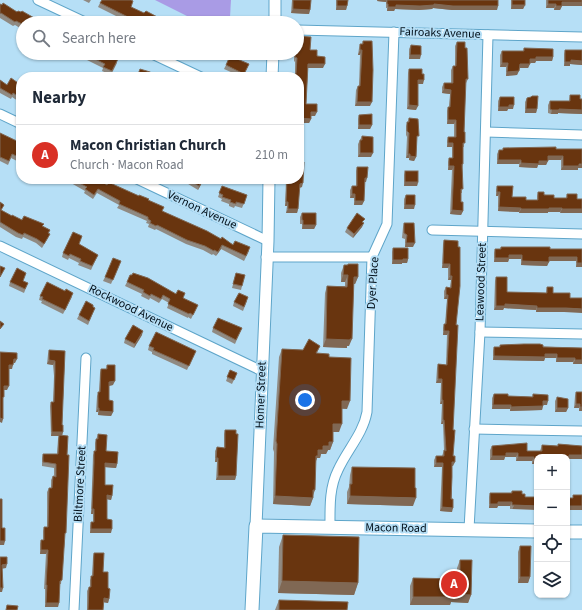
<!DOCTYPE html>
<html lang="en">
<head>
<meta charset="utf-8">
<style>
  body { margin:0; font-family:"Source Sans 3",sans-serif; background:#f6f6f7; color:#1f2937 }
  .controls { position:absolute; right:12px; bottom:12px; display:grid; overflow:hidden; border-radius:8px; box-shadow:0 1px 3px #0004 }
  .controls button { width:36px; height:36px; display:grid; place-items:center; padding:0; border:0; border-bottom:1px solid #e0e1e3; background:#fff; color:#1f2937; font:20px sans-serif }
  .you { position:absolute; left:305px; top:400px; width:14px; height:14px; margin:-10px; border:3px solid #fff; border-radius:50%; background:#1a73e8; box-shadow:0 0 0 6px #1a73e833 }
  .badge { display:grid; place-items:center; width:26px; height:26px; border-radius:50%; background:#d93025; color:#fff; font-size:13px; font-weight:700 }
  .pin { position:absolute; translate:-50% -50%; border:2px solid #fff; box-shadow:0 1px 4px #0006 }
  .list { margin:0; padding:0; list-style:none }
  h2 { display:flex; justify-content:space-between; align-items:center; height:52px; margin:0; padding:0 16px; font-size:17px }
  h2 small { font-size:13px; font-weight:400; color:#747a83 }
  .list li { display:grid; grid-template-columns:26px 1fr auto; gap:12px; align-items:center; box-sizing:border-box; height:60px; padding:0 16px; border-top:1px solid #e0e1e3 }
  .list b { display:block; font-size:15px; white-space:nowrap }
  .list p { margin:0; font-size:13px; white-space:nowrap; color:#747a83 }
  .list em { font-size:13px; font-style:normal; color:#747a83 }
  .icon { flex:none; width:22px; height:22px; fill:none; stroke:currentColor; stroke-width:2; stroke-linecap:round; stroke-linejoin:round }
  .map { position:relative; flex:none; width:582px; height:610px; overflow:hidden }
  .search { position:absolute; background:#fff; box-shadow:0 1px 3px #0004; left:16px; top:16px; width:288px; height:44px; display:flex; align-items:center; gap:10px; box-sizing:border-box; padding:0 14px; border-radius:22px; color:#747a83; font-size:15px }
  .panel { position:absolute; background:#fff; box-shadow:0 1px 3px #0004; left:16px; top:72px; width:288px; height:112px; border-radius:16px }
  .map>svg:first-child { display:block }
  .green { fill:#a99be5 }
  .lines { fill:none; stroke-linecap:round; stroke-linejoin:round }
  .minor-casing { stroke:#5ea5c9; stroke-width:11 }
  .tertiary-casing { stroke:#5ea5c9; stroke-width:13 }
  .secondary-casing { stroke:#5ea5c9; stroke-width:15 }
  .minor { stroke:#fff; stroke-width:9 }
  .tertiary { stroke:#fff; stroke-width:11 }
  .secondary { stroke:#fff; stroke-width:13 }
  .wall { fill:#908a82 }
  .shaded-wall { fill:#806854 }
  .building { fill:#69350f; stroke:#806854 }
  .labels { text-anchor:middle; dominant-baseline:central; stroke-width:4; stroke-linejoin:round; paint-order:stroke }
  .street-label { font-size:12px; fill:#000e18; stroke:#b6dff6 }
</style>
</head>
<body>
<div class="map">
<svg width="582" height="610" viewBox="0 0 582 610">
  <rect width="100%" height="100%" fill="#b6dff6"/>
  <polygon class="green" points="155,0 231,0 230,17 220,23 201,23"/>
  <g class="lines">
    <g class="minor-casing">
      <g id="minor">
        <polyline points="38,0 87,23"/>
        <polyline points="297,30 582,37"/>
        <polyline points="150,53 201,77"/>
        <polyline points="0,114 21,124"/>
        <polyline points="486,132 582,135"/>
        <polyline points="137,179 268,241"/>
        <polyline points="432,230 582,234"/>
        <polyline points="0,246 262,371"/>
        <polyline points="266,257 372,257"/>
        <polyline points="480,332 582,334"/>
        <polyline points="474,429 582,431"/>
        <path d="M330 527C330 508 329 488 338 470 347 450 363 434 367 412L372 257 387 224 394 32"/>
        <polyline points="469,529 480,332 488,35"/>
        <polyline points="74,610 86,358"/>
      </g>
    </g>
    <g class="tertiary-casing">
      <g id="tertiary">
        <polyline points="275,23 275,0"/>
        <polyline points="272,77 273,53"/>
        <polyline points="256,526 268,241 269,179"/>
      </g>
    </g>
    <g class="secondary-casing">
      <g id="secondary">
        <polyline points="567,532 582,532"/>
        <polyline points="252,610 256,526 537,531"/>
      </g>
    </g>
    <use href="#minor" class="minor"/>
    <use href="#tertiary" class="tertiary"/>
    <use href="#secondary" class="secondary"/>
  </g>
  <g class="wall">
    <polygon points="83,0 91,0 89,3"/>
    <polygon points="292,0 311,0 309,14 291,13"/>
    <polygon points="336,0 348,0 347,6 346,10 336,10"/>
    <polygon points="377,0 498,0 497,10 452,10 433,8 432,9 419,10 395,9 394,11 387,11 387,8 386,8 386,2 377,1"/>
    <polygon points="511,0 525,0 525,5 523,9 511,9"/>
    <polygon points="546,0 582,0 562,6 560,10 554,10 554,8 546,8"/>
    <polygon points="100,3 131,7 162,23 130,23 98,7"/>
    <polygon points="0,4 17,12 43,23 23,23 23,27 21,26 20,28 15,25 13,26 0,18"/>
    <polygon points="363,41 370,106 355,106 356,90 358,86 359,86 360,55 358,55 359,48 360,44 362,44"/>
    <polygon points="457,42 465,48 468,79 466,83 465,83 464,147 463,147 463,164 462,168 462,193 461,193 461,202 463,211 461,215 450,214 452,170 448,170 448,162 449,158 452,158 452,147 447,147 447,141 448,137 454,137 454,124 447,124 447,111 448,107 449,107 450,94 442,93 442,87 444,83 451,83 451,70 453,66 455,66 455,46"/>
    <polygon points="411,45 420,59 409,59 409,49"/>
    <polygon points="524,48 553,57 552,61 536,61 535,63 530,63 528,68 519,68 517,75 506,76 506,67 500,67 500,55 502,51 523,51"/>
    <polygon points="310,50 317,56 323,68 308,68 306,104 315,116 311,116 311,119 309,123 299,123 299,77 291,77 291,75 295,75 295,62 294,61 294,53 297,53"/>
    <polygon points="565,50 582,50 582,65 570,64 570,66 564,66 564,54"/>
    <polygon points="73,53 106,53 117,63 111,75 102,71 103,68"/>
    <polygon points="249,64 243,77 242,77 224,69 226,65"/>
    <polygon points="409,69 422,74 423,84 418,84 416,110 407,109 408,73"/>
    <polygon points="0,80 7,85 21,85 21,103 12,97 11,99 0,93"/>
    <polygon points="570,95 580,99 582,99 582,114 558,113 558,114 551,114 548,113 548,105 550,101 569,101"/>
    <polygon points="500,97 513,109 508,109 507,111 498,111 498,101"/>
    <polygon points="531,97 537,109 536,113 525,113 525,102 527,98"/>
    <polygon points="359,115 372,125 370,129 358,129 358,119"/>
    <polygon points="409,118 417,140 416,157 414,161 409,160 409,158 406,158 407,137 406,135 406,126"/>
    <polygon points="0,133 21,146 21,163 11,158 8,165 0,161"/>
    <polygon points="362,136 371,157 358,157 358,144"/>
    <polygon points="503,148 556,149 578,168 578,170 561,170 561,160 548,160 546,165 538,165 537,168 519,167 519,164 497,164 497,154 499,150 503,150"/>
    <polygon points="357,167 366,182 364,182 364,201 362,205 354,205 354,198 350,198 350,190 352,186 356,186 356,171"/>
    <polygon points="405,171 418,182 417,186 404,186 404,175"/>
    <polygon points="64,179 98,179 107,185 148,200 162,211 221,239 249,251 244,261 221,249 216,256 213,254 212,255 203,250 186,244 156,229 155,230 148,227 149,224 146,223 147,221 117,208 119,205 97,193 93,199 84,193 85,191"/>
    <polygon points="180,179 204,179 198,190"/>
    <polygon points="286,179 299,179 302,187 299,188 298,209 297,213 286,213 287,206 285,206"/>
    <polygon points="222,186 247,195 242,208 235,206 234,208 229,206 229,204 221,201 222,199 218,197"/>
    <polygon points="497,186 512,197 526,200 537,200 537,196 538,192 554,198 566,198 567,194 577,194 560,213 560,212 548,212 548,213 519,213 519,212 498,211 498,196 496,196 496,190"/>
    <polygon points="406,195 414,209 404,209 404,199"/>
    <polygon points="0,202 4,205 1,210 12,216 22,220 43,226 50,230 49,233 48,238 42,248 36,243 23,237 22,239 16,237 0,227"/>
    <polygon points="302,213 316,225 314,229 302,229 302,224 300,224 300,217"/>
    <polygon points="363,223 362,227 353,238 345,232 347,228"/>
    <polygon points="404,223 413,247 405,247 405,239 402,238 403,227"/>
    <polygon points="444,240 458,241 453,430 453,466 452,466 452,512 440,511 442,467 434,467 434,460 436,456 442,456 444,450 443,424 441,424 442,404 440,404 441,383 436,383 437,368 438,364 446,365 447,335 443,335 443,328 444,324 445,324 447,299 444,299 444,291 446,287 450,288 451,280 448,280 448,268 442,268 443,244"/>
    <polygon points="79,244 98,255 91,270 78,265 79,263 69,258 68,260 62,257 63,253"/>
    <polygon points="501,247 550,249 582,249 582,267 576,267 576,261 549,261 547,266 521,265 521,259 509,259 508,262 494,262 494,253 495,249 500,249"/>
    <polygon points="393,248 408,259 407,263 402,263 402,264 392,264 392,252"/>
    <polygon points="121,261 111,284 103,281 105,277"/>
    <polygon points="348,264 358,277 355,284 354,284 349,346 347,346 347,348 323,347 325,293 327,286 345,286 345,282 341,282 341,273 344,265 347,265"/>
    <polygon points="236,273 242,286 241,290 232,288"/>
    <polygon points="496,277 507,292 546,293 547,287 553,293 564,312 536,312 536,310 504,308 503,310 494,310 495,281"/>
    <polygon points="23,281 28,283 24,293 9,286 10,282"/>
    <polygon points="127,282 183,298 196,309 191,319 188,317 188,318 167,308 169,303 162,299 159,303 150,298 149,300 141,296 142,294 125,286"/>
    <polygon points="40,296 72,297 63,314 41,303 42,301 39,300"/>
    <polygon points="247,301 243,311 233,306 234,302"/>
    <polygon points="93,307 95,308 88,325 77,319 79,315"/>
    <polygon points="213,328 242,328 235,344 212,332"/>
    <polygon points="142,335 134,348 124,343 125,339"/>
    <polygon points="500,345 582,348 582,364 573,364 573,362 556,362 556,358 545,358 544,361 493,360 493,351 494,347 500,347"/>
    <polygon points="149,346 194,355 187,370 152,354 152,352 148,350"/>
    <polygon points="320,346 317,353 329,357 347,409 342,409 339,432 333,432 333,442 330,450 328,450 326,454 321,454 320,458 317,458 315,463 313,498 310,506 273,504 274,452 273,449 279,357 282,349 303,350"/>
    <polygon points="49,350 65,351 62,425 65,537 61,584 60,584 58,607 45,607 45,589 44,589 46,554 40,554 40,544 41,540 43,540 43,531 44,527 47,527 47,492 49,488 51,488 51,480 53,476 54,477 54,468 42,466 42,458 43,454 57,454 58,439 59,436 51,436 50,406 51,402 53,402 54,376 53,365 47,364 48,354"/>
    <polygon points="107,365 113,385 109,386 109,400 113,412 111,416 98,415 98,412 96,412 97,396 99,392 100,373 101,369 106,369"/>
    <polygon points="230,370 237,373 232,384 226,381"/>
    <polygon points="576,392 582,392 582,411 579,411 579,408 574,408 575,396"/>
    <polygon points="494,394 508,396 532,397 533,394 547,405 543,405 542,410 510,411 510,409 492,409 492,398"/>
    <polygon points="557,397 568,408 566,412 555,412 555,401"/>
    <polygon points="225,430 236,476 235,480 216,480 217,462 215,462 215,451 217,447 224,448 224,434"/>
    <polygon points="98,434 106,451 117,464 116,468 105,467 105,485 112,496 111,500 107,499 107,519 111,533 90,533 90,526 91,522 93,522 93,514 91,514 93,455 95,451 95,443"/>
    <polygon points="558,444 582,446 582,459 568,459 567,462 567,457 532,464 532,461 516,461 516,457 505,457 504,460 490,460 490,450 492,446 527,451 540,451 542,445 558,446"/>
    <polygon points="352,467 413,506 347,504 347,492 349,487 350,475"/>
    <polygon points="512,491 522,491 512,509 510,509 510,506 498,506 497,508 489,508 489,497 490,493 511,493"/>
    <polygon points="283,535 358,583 354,595 278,593 279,547"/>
    <polygon points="520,546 530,577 528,583 518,583 518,552"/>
    <polygon points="94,553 103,572 108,588 109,599 108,603 104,602 103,610 87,610 87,591 89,587 90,587 90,580 92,576 93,557"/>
    <polygon points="460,560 471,595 468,603 451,602 450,605 410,605 410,586 413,578 457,579 457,568"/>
    <polygon points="279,600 347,610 275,610"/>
  </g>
  <g class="shaded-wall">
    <polygon points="378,0 386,0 386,2 377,1"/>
    <polygon points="562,2 582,2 582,6 562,6 560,10 554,10 556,6"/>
    <polygon points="434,4 498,6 497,10 452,10 433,8 432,9 419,10 395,9 394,11 387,11 388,7 396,5"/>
    <polygon points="548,4 556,4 554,8 546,8"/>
    <polygon points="512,5 525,5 523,9 511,9"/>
    <polygon points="337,6 347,6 346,10 336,10"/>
    <polygon points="293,9 310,10 309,14 291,13"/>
    <polygon points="360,50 362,50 360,55 358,55"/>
    <polygon points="410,55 421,55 420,59 409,59"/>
    <polygon points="536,57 553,57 552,61 536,61 535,63 528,63 530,59"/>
    <polygon points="571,60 582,61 582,65 570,64 570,66 564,66 565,62"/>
    <polygon points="502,63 508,63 506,67 500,67"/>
    <polygon points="308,64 325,64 323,68 307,68"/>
    <polygon points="520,64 530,64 528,68 518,68"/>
    <polygon points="519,71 517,75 506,76 507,72"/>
    <polygon points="418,80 424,80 423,84 417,84"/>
    <polygon points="444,89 451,90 450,94 442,93"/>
    <polygon points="357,102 372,102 370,106 355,106"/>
    <polygon points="409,105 418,106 416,110 407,109"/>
    <polygon points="509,105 514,105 513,109 508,109 507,111 498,111 499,107"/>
    <polygon points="526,109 537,109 536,113 525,113"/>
    <polygon points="559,109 582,110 582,114 558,113 558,114 551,114 552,110"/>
    <polygon points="311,112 317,112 315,116 309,116"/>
    <polygon points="299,118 311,119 309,123 299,123"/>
    <polygon points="448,120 456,120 454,124 447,124"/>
    <polygon points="359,125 372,125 370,129 358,129"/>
    <polygon points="299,136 302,136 300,140 299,140"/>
    <polygon points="448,143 453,143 452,147 447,147"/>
    <polygon points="360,153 373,153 371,157 358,157"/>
    <polygon points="408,154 410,154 409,158 406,158"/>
    <polygon points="410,156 416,157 414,161 409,160"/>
    <polygon points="548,156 563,156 561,160 546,160"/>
    <polygon points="498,160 521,160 519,164 497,164"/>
    <polygon points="539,161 548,161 546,165 538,165 537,168 519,167 521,163"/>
    <polygon points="582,164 582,168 578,168 578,170 561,170 563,166"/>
    <polygon points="449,166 454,166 452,170 448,170"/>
    <polygon points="365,178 367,178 366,182 363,182"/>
    <polygon points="203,179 204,179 198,190 199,186"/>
    <polygon points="405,182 418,182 417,186 404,186"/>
    <polygon points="303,183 302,187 298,188 300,184"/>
    <polygon points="497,192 500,192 498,196 496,196"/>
    <polygon points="352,194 355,194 354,198 350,198"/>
    <polygon points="355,201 364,201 362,205 354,205"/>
    <polygon points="286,202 288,202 287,206 285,206"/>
    <polygon points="405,205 415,205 414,209 404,209"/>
    <polygon points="499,207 521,208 519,212 498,211"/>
    <polygon points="549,208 562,208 560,212 548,212 548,213 519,213 521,209"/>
    <polygon points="288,209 298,209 297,213 286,213"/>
    <polygon points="562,209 582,209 582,213 560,213"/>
    <polygon points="452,210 463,211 461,215 450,214"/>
    <polygon points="364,223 362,227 353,238 354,234"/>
    <polygon points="303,225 316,225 314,229 302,229"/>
    <polygon points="406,243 415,243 413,247 405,247"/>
    <polygon points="222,245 221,249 216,256 218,252"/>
    <polygon points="509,255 522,255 521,259 509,259 508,262 494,262 495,258"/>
    <polygon points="549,257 577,257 576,261 547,261"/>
    <polygon points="403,259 408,259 407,263 402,263 402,264 392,264 393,260"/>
    <polygon points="522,261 549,262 547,266 521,265"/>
    <polygon points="577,263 582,263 582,267 576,267"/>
    <polygon points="443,264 450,264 448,268 442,268"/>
    <polygon points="343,275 348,275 345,282 341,282"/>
    <polygon points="450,276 452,276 451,280 448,280"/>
    <polygon points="354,277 358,277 355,284 351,284"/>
    <polygon points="446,295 448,295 447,299 444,299"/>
    <polygon points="505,304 537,306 536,310 504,308 503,310 494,310 496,306"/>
    <polygon points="537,308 566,308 582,309 582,313 564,312 536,312"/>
    <polygon points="143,331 142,335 134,348 135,344"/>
    <polygon points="444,331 449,331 447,335 443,335"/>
    <polygon points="326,339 352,339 349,346 347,346 347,348 323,347"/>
    <polygon points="545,354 557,354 556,358 545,358 544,361 493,360 494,356"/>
    <polygon points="557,358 575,358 573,362 556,362"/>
    <polygon points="14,359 17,359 15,363 12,363"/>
    <polygon points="49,360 55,361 53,365 47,364"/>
    <polygon points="575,360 582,360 582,364 573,364"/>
    <polygon points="9,365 13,365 12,369 8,369"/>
    <polygon points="438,379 442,379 441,383 436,383"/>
    <polygon points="115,381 113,385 108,386 109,382"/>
    <polygon points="4,386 9,386 7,390 3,390"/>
    <polygon points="442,400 443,400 442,404 440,404"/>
    <polygon points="342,401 350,401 347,409 340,408"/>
    <polygon points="543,401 548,401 547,405 542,405"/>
    <polygon points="576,404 580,404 579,408 574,408"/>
    <polygon points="493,405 511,405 510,409 492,409"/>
    <polygon points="543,406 542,410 510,411 511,407"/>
    <polygon points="580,407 582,407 582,411 579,411"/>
    <polygon points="98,408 99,408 98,412 96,412"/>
    <polygon points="557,408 568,408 566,412 555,412"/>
    <polygon points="99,411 113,412 111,416 98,415"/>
    <polygon points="0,418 3,419 2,423 0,422"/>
    <polygon points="443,420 444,420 443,424 441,424"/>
    <polygon points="333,424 342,424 339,432 330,432"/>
    <polygon points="52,432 63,432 62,436 51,436"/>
    <polygon points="329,442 333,442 330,450 328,450 326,454 321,454 320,458 317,458 315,464 313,464 318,450"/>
    <polygon points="506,453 518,453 516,457 505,457 504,460 490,460 492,456"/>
    <polygon points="569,455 582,455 582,459 568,459 567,462 567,458"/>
    <polygon points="518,457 534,457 532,461 516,461"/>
    <polygon points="216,458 218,458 217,462 215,462"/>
    <polygon points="534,460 537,460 537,464 532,464"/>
    <polygon points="452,462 455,462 453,466 451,466"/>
    <polygon points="105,463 117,464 116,468 104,467"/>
    <polygon points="436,463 443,463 442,467 434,467"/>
    <polygon points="218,476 236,476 235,480 216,480"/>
    <polygon points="313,490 315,490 312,498 313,498 310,506 273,504 275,496"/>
    <polygon points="107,495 112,496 111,500 106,499"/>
    <polygon points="350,496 416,498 413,506 347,504"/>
    <polygon points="498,502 512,502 510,506 498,506 497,508 489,508 490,504"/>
    <polygon points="514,505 537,506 537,510 512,509"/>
    <rect x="567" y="506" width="15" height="4"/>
    <polygon points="442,507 453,508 452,512 440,511"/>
    <polygon points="92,509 94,509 93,514 91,514"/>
    <polygon points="91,529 112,529 111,533 90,533"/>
    <polygon points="0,541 5,541 4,545 0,545"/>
    <polygon points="41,550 48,550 46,554 40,554"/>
    <polygon points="7,564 6,568 1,569 2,565"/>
    <polygon points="520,577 530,577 528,583 518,583"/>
    <polygon points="282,581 358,583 354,595 278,593"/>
    <polygon points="0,588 3,588 2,592 0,592"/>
    <polygon points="453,594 471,595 468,603 451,602 450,605 410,605 413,597"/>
    <polygon points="104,598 109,599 108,603 102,602"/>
    <polygon points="46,603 59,603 58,607 45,607"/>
  </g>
  <g class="building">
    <polygon points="102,0 131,0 133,1 131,7 144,13 146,11 163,20 161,23 144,23 136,19 136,21 100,3"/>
    <polygon points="293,0 311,0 310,10 293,9"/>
    <polygon points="337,0 348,0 347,6 337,6"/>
    <polygon points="387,0 498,0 498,6 453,6 434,4 434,5 420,6 396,5 396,7 388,7 388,4 387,4"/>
    <rect x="512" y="0" width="13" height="5"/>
    <polygon points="548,0 582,0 582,2 562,2 562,6 556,6 556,4 548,4"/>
    <polygon points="3,3 17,12 18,11 21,12 22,11 43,23 24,23 23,22 22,24 16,21 15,22 1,13 0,14 0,4 2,5"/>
    <polygon points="297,36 311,37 310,50 317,50 317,56 325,57 325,64 308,64 306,104 317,104 317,112 311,112 311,119 299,118 299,77 291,77 291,75 295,75 296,73 297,58 295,57 295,53 297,53"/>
    <polygon points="363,41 372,41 373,70 372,102 357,102 358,86 360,86 362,50 360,50 360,44 363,44"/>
    <polygon points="457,42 465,42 465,48 467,48 468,79 466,79 464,132 465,132 465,143 463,143 463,164 462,164 463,189 461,189 461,202 463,202 463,211 452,210 454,166 449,166 449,158 453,158 453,143 448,143 448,137 456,137 456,120 448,120 448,107 450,107 451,90 444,89 444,83 453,83 453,66 456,66"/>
    <polygon points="411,45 421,46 421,55 410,55"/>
    <polygon points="524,48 553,49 553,57 536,57 536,59 530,59 530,64 520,64 519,71 507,72 508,63 502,63 502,51 524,51"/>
    <polygon points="565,50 582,50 582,61 571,60 571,62 565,62"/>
    <polygon points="83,53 106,53 118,59 112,71 103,67 105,64"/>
    <polygon points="230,56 249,64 244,74 226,65"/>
    <polygon points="140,69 150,72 158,77 137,77"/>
    <polygon points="409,69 422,69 422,74 424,74 424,80 418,80 418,106 409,105"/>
    <polygon points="11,78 21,85 21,98 13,93 12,95 0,88 0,80 7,85"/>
    <polygon points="570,95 580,95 580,99 582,99 582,110 559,109 559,110 552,110 550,109 550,101 570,101"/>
    <polygon points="532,96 538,96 537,109 526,109 527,98 531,97"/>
    <polygon points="500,97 514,97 514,105 509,105 509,107 499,107"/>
    <polygon points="372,114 372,125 359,125 359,115"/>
    <polygon points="409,118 418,119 419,136 417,136 416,157 410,156 410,154 408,154 409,133 407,131 407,122 409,122"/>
    <polygon points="299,124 302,124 302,136 299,136 299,142"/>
    <polygon points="0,133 21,143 20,145 21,146 21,158 12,154 9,161 0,157"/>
    <polygon points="362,136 373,137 373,153 360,153 360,140 362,140"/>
    <polygon points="556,147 556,149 582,149 582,164 579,164 579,166 563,166 563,156 548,156 548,161 539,161 539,164 521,163 521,160 498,160 499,150 503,150 503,148"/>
    <polygon points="299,162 304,162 303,183 300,184 298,209 288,209 288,202 286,202 287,179 299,179"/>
    <polygon points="357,167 368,167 367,178 365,178 364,201 355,201 355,194 352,194 352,186 357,186"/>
    <rect x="405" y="171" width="13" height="11"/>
    <polygon points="72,179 98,179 107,185 108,182 139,196 139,195 149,199 148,200 164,207 162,211 207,231 221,239 222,237 233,245 235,241 250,247 246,256 222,245 218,252 214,250 214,251 205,246 187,240 157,225 156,226 150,223 151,221 148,219 148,217 119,204 120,201 98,189 94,195 85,189 87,187"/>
    <polygon points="188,179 203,179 199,186"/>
    <polygon points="222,186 247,195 244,204 236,202 236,204 230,202 231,200 222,197 223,195 219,193"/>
    <polygon points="497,186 513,186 512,197 526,197 526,200 538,200 538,192 544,192 544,195 554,195 554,198 567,198 567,194 577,194 577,199 582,199 582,209 562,209 562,208 549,208 549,209 521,209 521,208 499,207 500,192 497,192"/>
    <polygon points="406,195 415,195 415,205 405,205"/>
    <polygon points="0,202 4,205 1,210 12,216 12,215 22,220 24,216 44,224 42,226 50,230 48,233 50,234 44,244 37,239 24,233 23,235 18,233 0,222"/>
    <polygon points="302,213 316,213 316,225 303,225 303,220 302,220"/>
    <polygon points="357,213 365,219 362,222 364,223 354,234 347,228"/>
    <polygon points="404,223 414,223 415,243 406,243 407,235 404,233"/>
    <polygon points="73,232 82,236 79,244 98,255 92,266 80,261 81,259 70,254 69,256 63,253"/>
    <polygon points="444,240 458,241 458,247 460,247 460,286 456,325 458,325 453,430 455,430 453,456 455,456 455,462 452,462 452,477 451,499 453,499 453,508 442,507 443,463 436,463 436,456 444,456 444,450 446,451 444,420 443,420 443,400 442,400 442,379 438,379 438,364 447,365 449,331 444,331 444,324 446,324 448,295 446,295 446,287 451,288 452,276 450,276 450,264 443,264"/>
    <polygon points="501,247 550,247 550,249 582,249 582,263 577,263 577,257 549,257 549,262 522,261 522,255 509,255 509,258 495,258 495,249 501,249"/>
    <polygon points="393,248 408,248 408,259 403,259 403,260 393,260"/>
    <polygon points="113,258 121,261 113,280 105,277"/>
    <polygon points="348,264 358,264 358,277 354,277 352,339 350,339 350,340 326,339 327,286 347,287 348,275 343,275 344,265 348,265"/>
    <polygon points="0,266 5,268 0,277"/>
    <polygon points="17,268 26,273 23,281 28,283 25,289 10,282"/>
    <polygon points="133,273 148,278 176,294 178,290 185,293 183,298 198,305 193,315 190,313 189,314 168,304 170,299 163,295 161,299 151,294 150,296 143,292 144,290 127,282 130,275 132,275"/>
    <polygon points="236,273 245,275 242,286 233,284"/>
    <polygon points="496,277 507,277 507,292 547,293 547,287 553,287 553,293 570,293 570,298 582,298 582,309 566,308 537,308 537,306 505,304 505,306 496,306"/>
    <polygon points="47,282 65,291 66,289 73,293 65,310 42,299 43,297 40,296"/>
    <polygon points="239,293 248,297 244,307 234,302"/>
    <polygon points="86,301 93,305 93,307 95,308 89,321 79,315"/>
    <polygon points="218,318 242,328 236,340 213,328"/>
    <polygon points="0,321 4,324 0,329"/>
    <polygon points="133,325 143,331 135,344 125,339"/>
    <polygon points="156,332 196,351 189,366 153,350 154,348 149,346"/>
    <polygon points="309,339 320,346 316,353 329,354 329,357 351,358 350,401 342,401 342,424 333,424 333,442 329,442 329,446 323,446 323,450 318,450 318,456 316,456 315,490 313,490 313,498 275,496 277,444 276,441 282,349 303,350"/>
    <polygon points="524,344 540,344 543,345 543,347 582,348 582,360 575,360 575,358 557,358 557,354 545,354 545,357 494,356 494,347 500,347 500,345"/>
    <polygon points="49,350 65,351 62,425 63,425 63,432 52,432 51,402 54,402 55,372 55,361 49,360"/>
    <polygon points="0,352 17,353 17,359 14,359 13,365 9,365 9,386 4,386 4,397 3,397 3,419 0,418"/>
    <polygon points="107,365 115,365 115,381 109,382 109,400 113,401 113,412 99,411 99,408 98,408 98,392 100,392 101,369 107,369"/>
    <polygon points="230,370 237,373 234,380 227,377"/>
    <polygon points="576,392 582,392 582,407 580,407 580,404 576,404"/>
    <polygon points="494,394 508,394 508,396 533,397 533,394 548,395 548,401 543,401 543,406 511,407 511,405 493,405"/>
    <polygon points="557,397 568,399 568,408 557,408"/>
    <polygon points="225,430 236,430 236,434 238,434 236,476 218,476 218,458 216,458 217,447 225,448"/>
    <polygon points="98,434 107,435 106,451 118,452 117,464 105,463 105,485 113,485 112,496 107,495 107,519 112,520 112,529 91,529 91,522 94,522 94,509 92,509 94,463 94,451 96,451 96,439 98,439"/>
    <polygon points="59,435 68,436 67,455 69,455 66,533 65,533 62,580 60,581 59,603 46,603 47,585 46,585 48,550 41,550 41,540 44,540 44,527 48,527 49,488 52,488 53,476 56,477 56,464 43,462 43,454 58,454"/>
    <polygon points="527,443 527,451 542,451 542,445 558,446 558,444 582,446 582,455 569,455 569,458 567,458 567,457 537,457 537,460 534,460 534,457 518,457 518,453 506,453 506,456 492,456 492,446"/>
    <polygon points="352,467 415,468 415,488 416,488 416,498 350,496 350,484 352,484"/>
    <polygon points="512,491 522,491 522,494 525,494 525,497 537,497 537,506 514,505 512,505 512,502 498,502 498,504 490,504 490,493 512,493"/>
    <polygon points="573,495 582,495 582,506 567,506 567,498 573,498"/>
    <polygon points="0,499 2,499 2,528 5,528 5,541 0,541"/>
    <polygon points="283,535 359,537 358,583 282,581"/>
    <polygon points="520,546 531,546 530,577 520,577"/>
    <polygon points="94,553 104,553 103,572 108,572 108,588 110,589 109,599 104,598 103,610 88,610 89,587 91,587 91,576 93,576"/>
    <polygon points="0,557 7,557 7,564 2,565 3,588 0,588"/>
    <polygon points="460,560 472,560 471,595 453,594 453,597 413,597 413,578 460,579"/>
    <polygon points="279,600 348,602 347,610 279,610"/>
    <polygon points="7,605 18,606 17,610 6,610"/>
  </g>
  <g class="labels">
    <g class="street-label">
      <text transform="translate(440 33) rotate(2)">Fairoaks Avenue</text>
      <text transform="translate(202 210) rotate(25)">Vernon Avenue</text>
      <text transform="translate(481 282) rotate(-88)">Leawood Street</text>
      <text transform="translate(373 283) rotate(-86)">Dyer Place</text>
      <text transform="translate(131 308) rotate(26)">Rockwood Avenue</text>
      <text transform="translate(261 395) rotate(-88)">Homer Street</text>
      <text transform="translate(80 484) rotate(-87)">Biltmore Street</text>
      <text transform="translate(396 528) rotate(1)">Macon Road</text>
    </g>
  </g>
</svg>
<div class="controls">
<button>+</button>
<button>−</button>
<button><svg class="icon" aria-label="locate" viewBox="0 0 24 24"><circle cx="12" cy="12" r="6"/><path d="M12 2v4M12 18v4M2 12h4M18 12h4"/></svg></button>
<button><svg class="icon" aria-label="layers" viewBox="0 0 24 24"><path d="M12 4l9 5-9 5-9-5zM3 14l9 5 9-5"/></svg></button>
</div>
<div class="you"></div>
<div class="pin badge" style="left:454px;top:584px">A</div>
<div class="search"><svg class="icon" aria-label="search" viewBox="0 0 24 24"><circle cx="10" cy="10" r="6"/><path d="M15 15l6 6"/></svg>Search here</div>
<section class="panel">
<h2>Nearby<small></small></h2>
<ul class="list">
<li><span class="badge">A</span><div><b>Macon Christian Church</b><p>Church · Macon Road</p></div><em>210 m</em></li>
</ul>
</section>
</div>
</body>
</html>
